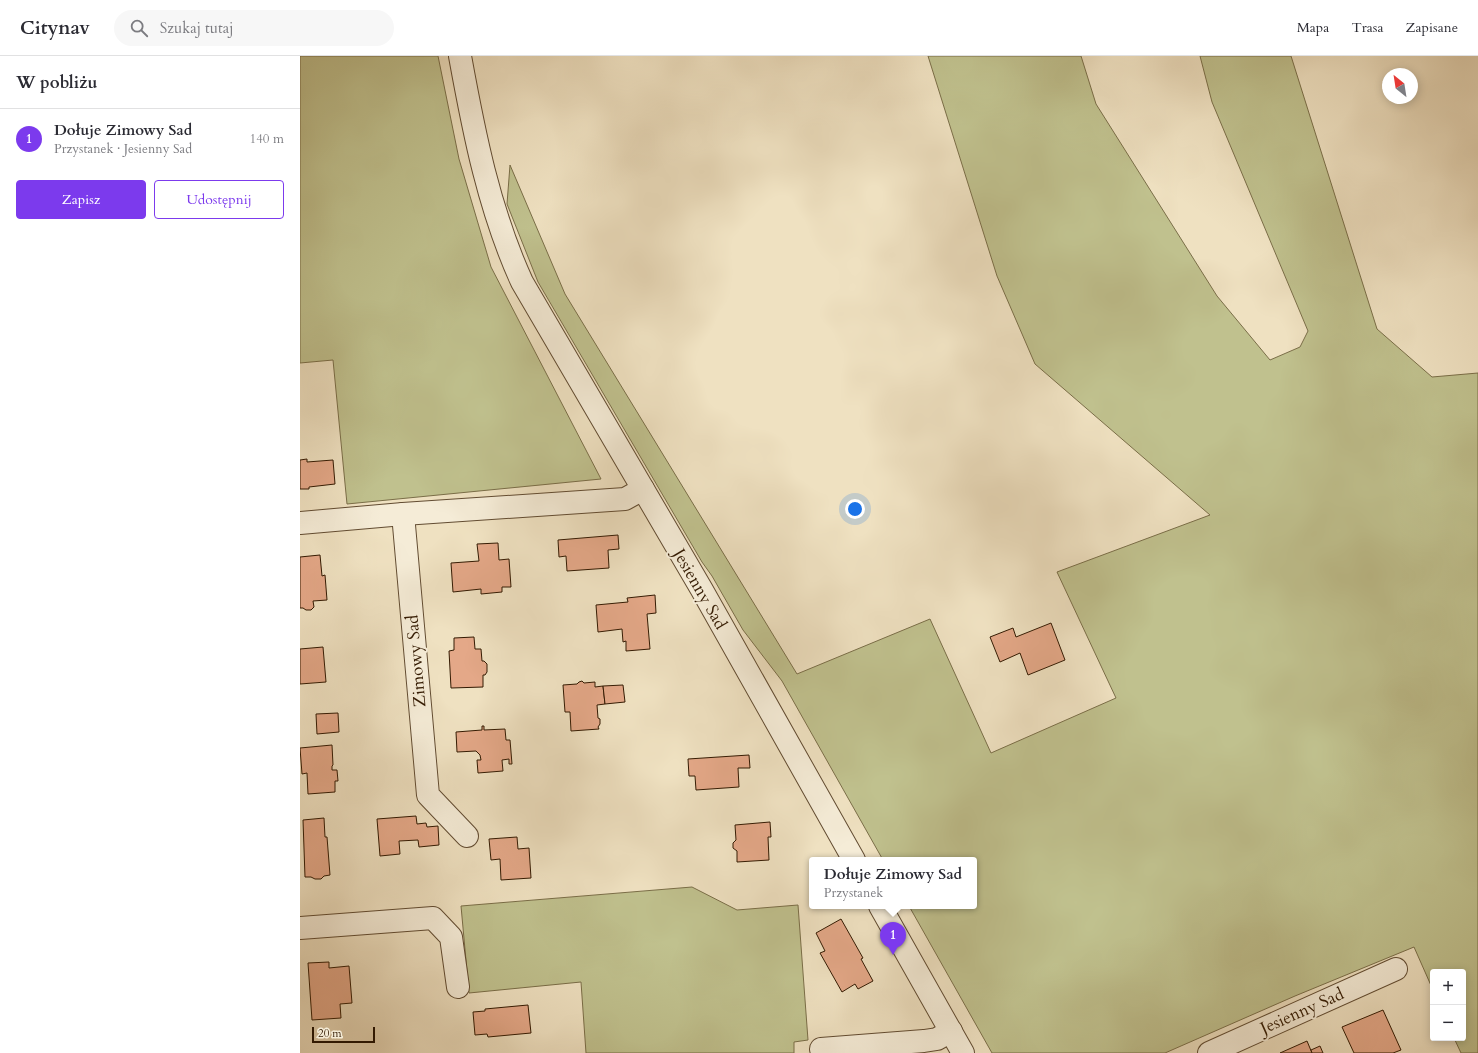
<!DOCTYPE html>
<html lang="pl">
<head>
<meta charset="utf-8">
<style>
  body { margin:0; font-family:Cardo,serif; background:#f7f7f7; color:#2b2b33 }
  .controls { position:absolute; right:12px; bottom:12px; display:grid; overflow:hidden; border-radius:4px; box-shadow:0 2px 10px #0003 }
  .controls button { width:36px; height:36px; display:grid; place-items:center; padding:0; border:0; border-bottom:1px solid #e1e1e2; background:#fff; color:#2b2b33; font:20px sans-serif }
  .compass { position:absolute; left:1082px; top:12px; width:36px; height:36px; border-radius:50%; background:#fff; box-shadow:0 2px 10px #0003; rotate:330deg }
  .scale { position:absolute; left:12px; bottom:10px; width:63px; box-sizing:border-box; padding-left:4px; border:2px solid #331a02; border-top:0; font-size:11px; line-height:14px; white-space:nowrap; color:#331a02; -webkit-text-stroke:3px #f5ecd7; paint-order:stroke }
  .you { position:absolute; left:555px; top:453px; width:14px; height:14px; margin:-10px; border:3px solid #fff; border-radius:50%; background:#1a73e8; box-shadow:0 0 0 6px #1a73e833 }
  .badge { display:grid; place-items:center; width:26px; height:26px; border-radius:50%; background:#7c3aed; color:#fff; font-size:13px; font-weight:700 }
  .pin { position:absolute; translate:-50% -33px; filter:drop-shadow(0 1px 2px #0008) }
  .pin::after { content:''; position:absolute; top:21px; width:14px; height:12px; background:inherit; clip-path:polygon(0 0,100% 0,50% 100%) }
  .popup { position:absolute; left:509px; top:801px; width:168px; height:52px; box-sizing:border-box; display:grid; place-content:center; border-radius:4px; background:#fff; filter:drop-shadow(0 1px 3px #0005); font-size:13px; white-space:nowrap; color:#7c7c81 }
  .popup b { font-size:15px; color:#2b2b33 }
  .popup::after { content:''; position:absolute; left:50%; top:100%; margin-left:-8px; border:8px solid transparent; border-top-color:#fff }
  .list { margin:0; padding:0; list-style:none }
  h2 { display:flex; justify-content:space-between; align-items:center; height:52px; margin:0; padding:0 16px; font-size:17px }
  h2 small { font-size:13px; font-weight:400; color:#7c7c81 }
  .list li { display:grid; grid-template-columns:26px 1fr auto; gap:12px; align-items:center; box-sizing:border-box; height:60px; padding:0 16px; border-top:1px solid #e1e1e2 }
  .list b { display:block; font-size:15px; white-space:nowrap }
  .list p { margin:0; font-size:13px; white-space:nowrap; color:#7c7c81 }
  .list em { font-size:13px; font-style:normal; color:#7c7c81 }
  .actions { display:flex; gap:8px; padding:12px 16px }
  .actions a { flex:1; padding:9px 0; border:1px solid #7c3aed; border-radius:4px; text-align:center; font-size:14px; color:#7c3aed }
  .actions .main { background:#7c3aed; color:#fff }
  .icon { flex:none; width:22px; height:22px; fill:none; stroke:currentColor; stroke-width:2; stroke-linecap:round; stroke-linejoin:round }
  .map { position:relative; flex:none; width:1178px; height:997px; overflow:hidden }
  header { display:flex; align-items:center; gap:24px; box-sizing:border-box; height:56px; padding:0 20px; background:#fff; border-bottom:1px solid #e1e1e2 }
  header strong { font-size:19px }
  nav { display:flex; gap:22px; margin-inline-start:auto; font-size:14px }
  .search { width:280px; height:36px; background:#f7f7f7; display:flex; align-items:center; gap:10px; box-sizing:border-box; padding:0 14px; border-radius:22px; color:#7c7c81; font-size:15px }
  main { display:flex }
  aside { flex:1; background:#fff }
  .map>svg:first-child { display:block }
  .green { fill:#c0c18e; stroke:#7a6e48 }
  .building { fill:#e4a888; stroke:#331a02 }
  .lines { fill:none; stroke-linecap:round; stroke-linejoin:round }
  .minor-casing { stroke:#624c32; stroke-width:24 }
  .minor { stroke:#f5ecd7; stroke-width:22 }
  .labels { text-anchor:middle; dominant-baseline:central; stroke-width:4; stroke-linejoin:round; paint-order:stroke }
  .street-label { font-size:17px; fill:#331a02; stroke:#f5ecd7 }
</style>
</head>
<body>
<header>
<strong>Citynav</strong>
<div class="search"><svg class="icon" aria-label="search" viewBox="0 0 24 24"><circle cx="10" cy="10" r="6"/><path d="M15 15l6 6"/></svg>Szukaj tutaj</div>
<nav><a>Mapa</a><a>Trasa</a><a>Zapisane</a></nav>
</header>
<main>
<aside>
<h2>W pobliżu<small></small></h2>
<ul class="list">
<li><span class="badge">1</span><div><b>Dołuje Zimowy Sad</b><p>Przystanek · Jesienny Sad</p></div><em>140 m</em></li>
</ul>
<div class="actions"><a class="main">Zapisz</a><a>Udostępnij</a></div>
</aside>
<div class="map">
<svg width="1178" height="997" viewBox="0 0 1178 997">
  <rect width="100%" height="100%" fill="#efe1c1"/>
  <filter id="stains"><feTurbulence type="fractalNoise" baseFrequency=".005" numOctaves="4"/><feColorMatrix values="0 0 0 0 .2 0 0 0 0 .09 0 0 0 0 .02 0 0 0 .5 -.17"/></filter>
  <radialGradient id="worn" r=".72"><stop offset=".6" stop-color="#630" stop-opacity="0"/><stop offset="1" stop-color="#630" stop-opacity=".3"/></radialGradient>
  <g class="green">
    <polygon points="0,0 138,0 159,103 191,211 301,423 47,448 33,304 0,307"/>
    <polygon points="628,0 781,0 796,48 917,240 970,304 1000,291 1008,275 912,46 900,0 991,0 1077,273 1132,321 1178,317 1178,997 1161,997 1154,982 1163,982 1163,916 1133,916 1133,934 1114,891 995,940 865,997 692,997 609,850 674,850 674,804 583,804 482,625 443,574 412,520 402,506 238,226 207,148 210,109 265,238 497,618 630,563 691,697 816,642 757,516 910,459 735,308 697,220"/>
    <polygon points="392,831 437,854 498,849 508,984 494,986 494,997 286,997 281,926 169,937 161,850"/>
  </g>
  <g class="building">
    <polygon points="7,403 7,406 33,404 35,428 9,431 9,433 0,433 0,404"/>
    <polygon points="318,479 319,493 308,494 309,512 267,515 266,500 259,501 258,484"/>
    <polygon points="198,487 199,504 209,503 211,531 202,531 202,536 181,538 181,533 153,536 151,507 179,505 177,488"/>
    <polygon points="20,499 22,520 25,519 27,544 13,545 14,551 11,554 6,554 3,552 0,552 0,501"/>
    <polygon points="355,539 356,557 347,558 350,593 326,595 326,585 323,586 322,573 298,576 296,549 328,546 327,542"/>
    <polygon points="751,567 765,604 728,619 720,597 700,606 690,581 713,572 716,581"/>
    <polygon points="174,581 175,593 181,593 182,605 184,605 187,608 187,616 185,619 183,619 183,631 151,632 149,595 154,594 154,582"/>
    <polygon points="23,591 26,626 0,628 0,593"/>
    <polygon points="282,625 284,627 295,626 295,631 303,630 305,648 297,649 298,662 300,663 300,668 298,671 299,673 271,675 270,656 265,656 263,629 277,628 279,626"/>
    <polygon points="323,629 325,646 305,648 303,630"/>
    <polygon points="38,657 39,676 17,678 16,658"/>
    <polygon points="182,670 184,670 184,674 205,673 206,684 210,684 212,708 209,708 209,703 202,704 203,715 178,717 177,704 181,704 180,699 176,695 157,696 156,676 182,674"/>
    <polygon points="32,689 33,709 32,710 32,714 37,714 38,725 35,725 35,736 8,738 7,717 2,718 0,692"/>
    <polygon points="449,699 450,712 438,712 439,731 396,734 395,720 389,720 388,703"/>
    <polygon points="116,760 117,768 126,767 127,771 138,770 139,789 119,791 118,784 99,785 100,798 80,800 77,763"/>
    <polygon points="24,762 25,781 27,781 30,819 24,820 21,823 15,823 11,821 5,821 3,764"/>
    <polygon points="470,766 471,781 468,781 469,804 437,806 437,795 433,792 433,787 436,784 435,769"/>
    <polygon points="217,781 218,793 229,792 231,822 201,824 200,803 191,804 189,783"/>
    <polygon points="541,863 563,902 561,903 573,925 558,933 555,928 542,936 520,897 525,895 516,877"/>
    <polygon points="29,906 29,912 49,910 52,947 40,948 41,962 12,964 8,907"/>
    <polygon points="228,949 231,977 188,981 187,978 175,979 173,956 185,955 185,953"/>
    <polygon points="1083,954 1101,994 1093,997 1054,997 1042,971"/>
    <polygon points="1007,985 1012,997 980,997"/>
    <polygon points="1020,990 1023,997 1012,997 1011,994"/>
  </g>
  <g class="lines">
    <g class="minor-casing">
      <g id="minor">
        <path d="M160 0C174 77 189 154 222 226L402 534 554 804"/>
        <polyline points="103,458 128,739 167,780"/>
        <polyline points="0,467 103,458 325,443 343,433"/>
        <polyline points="580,850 663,997"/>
        <polyline points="0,872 133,862 151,881 158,931"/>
        <polyline points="521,993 624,985 637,983 651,975"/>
        <polyline points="909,997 1096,913"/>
      </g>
    </g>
    <use href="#minor" class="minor"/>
  </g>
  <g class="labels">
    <g class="street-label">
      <text transform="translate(400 533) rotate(60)">Jesienny Sad</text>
      <text transform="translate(116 605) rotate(-95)">Zimowy Sad</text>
      <text transform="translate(1002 955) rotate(-24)">Jesienny Sad</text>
    </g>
  </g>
  <rect width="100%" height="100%" filter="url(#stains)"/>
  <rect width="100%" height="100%" fill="url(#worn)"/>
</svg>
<div class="controls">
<button>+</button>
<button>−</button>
</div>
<svg class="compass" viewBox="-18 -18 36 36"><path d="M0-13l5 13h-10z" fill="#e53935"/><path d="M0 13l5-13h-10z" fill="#7c7c81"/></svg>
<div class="scale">20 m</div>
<div class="you"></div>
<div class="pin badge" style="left:593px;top:899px">1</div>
<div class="popup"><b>Dołuje Zimowy Sad</b>Przystanek</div>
</div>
</main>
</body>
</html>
